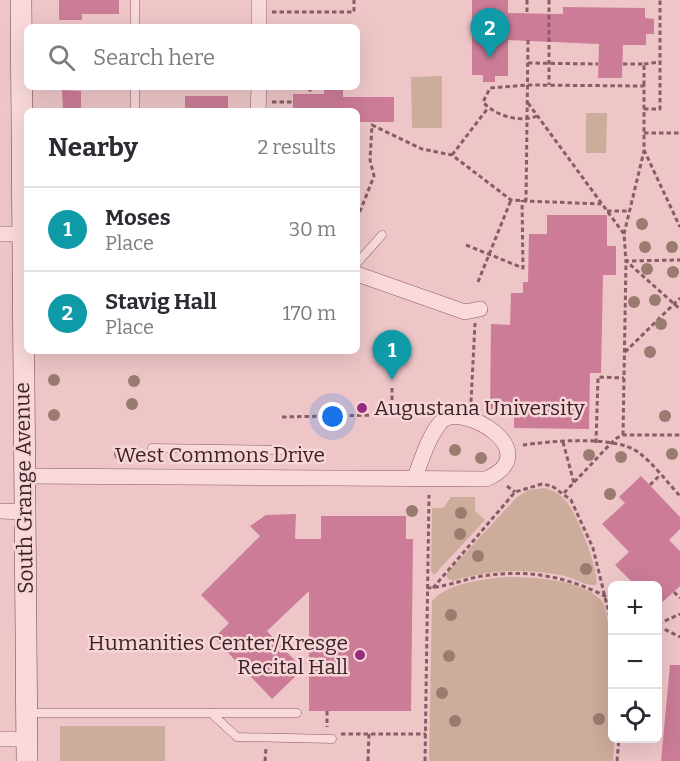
<!DOCTYPE html>
<html lang="en">
<head>
<meta charset="utf-8">
<style>
  body { margin:0; font-family:Bitter,serif; background:#f2f2f3; color:#2b2b33 }
  .controls { position:absolute; right:18px; bottom:18px; display:grid; overflow:hidden; border-radius:9px; box-shadow:0 6px 24px #0002 }
  .controls button { width:54px; height:54px; display:grid; place-items:center; padding:0; border:0; border-bottom:2px solid #e1e1e2; background:#fff; color:#2b2b33; font:30px sans-serif }
  .you { position:absolute; left:333px; top:417px; width:21px; height:21px; margin:-15px; border:4px solid #fff; border-radius:50%; background:#1a73e8; box-shadow:0 0 0 9px #1a73e833 }
  .badge { display:grid; place-items:center; width:39px; height:39px; border-radius:50%; background:#0b8043; color:#fff; font-size:20px; font-weight:700 }
  .pin { position:absolute; translate:-50% -50px; filter:drop-shadow(0 2px 3px #0008) }
  .pin::after { content:''; position:absolute; top:32px; width:21px; height:18px; background:inherit; clip-path:polygon(0 0,100% 0,50% 100%) }
  .list { margin:0; padding:0; list-style:none }
  h2 { display:flex; justify-content:space-between; align-items:center; height:78px; margin:0; padding:0 24px; font-size:26px }
  h2 small { font-size:20px; font-weight:400; color:#7c7c81 }
  .list li { display:grid; grid-template-columns:39px 1fr auto; gap:18px; align-items:center; box-sizing:border-box; height:84px; padding:0 24px; border-top:2px solid #e1e1e2 }
  .list b { display:block; font-size:22px; white-space:nowrap }
  .list p { margin:0; font-size:20px; white-space:nowrap; color:#7c7c81 }
  .list em { font-size:20px; font-style:normal; color:#7c7c81 }
  .icon { flex:none; width:33px; height:33px; fill:none; stroke:currentColor; stroke-width:2; stroke-linecap:round; stroke-linejoin:round }
  .map { position:relative; flex:none; width:680px; height:761px; overflow:hidden }
  .search { position:absolute; background:#fff; box-shadow:0 6px 24px #0002; left:24px; top:24px; width:336px; height:66px; display:flex; align-items:center; gap:15px; box-sizing:border-box; padding:0 21px; border-radius:9px; color:#7c7c81; font-size:22px }
  .panel { position:absolute; background:#fff; box-shadow:0 6px 24px #0002; left:24px; top:108px; width:336px; height:246px; border-radius:9px }
  .map>svg:first-child { display:block }
  .green { fill:#ccac9a }
  .building { fill:#cc7c97 }
  .lines { fill:none; stroke-linecap:round; stroke-linejoin:round }
  .lane-casing { stroke:#895c66; stroke-width:9 }
  .street-casing { stroke:#895c66; stroke-width:16 }
  .secondary-casing { stroke:#6b3f4a; stroke-width:22 }
  .path { stroke:#895c66; stroke-width:3; stroke-dasharray:4.5 3; stroke-linecap:butt }
  .lane { stroke:#f9d9db; stroke-width:8 }
  .street { stroke:#f9d9db; stroke-width:15 }
  .secondary { stroke:#f9d9db; stroke-width:21 }
  .tree { fill:#9a7b6f }
  .poi-dot { fill:#982c7e; stroke:#f6d5d7; stroke-width:2 }
  .labels { text-anchor:middle; dominant-baseline:central; stroke-width:5; stroke-linejoin:round; paint-order:stroke }
  .poi-label { font-size:21px; fill:#3a1f26; stroke:#f6d5d7; text-anchor:start }
  .street-label { font-size:21px; fill:#3a1f26; stroke:#f6d5d7 }
</style>
</head>
<body>
<div class="map">
<svg width="680" height="761" viewBox="0 0 680 761">
  <rect width="100%" height="100%" fill="#eec6c8"/>
  <g class="green">
    <polygon points="442,76 442,128 412,128 411,77"/>
    <polygon points="586,113 607,113 606,153 586,153"/>
    <path d="M545 488C553 490 560 494 565 500 576 511 600 571 596 585 585 586 572 577 560 575 522 568 490 570 453 581L447 578V573L516 498 528 490Z"/>
    <polygon points="451,497 475,497 475,511 485,520 434,575 431,571 432,508 443,508"/>
    <path d="M506 577C533 577 579 579 600 599 615 612 616 742 613 761H429L432 601C447 583 484 579 506 577Z"/>
    <rect x="60" y="726" width="105" height="35"/>
  </g>
  <g class="building">
    <polygon points="59,0 119,0 119,14 82,14 82,20 59,20"/>
    <polygon points="472,0 508,0 508,13 563,14 563,7 645,8 645,18 654,19 654,34 646,34 646,45 623,45 622,78 598,78 599,44 508,40 508,76 495,76 495,82 483,82 483,75 472,75"/>
    <polygon points="324,87 343,87 343,97 394,97 394,122 357,122 357,111 293,111 293,94 324,94"/>
    <polygon points="62,90 81,91 81,111 63,111"/>
    <rect x="185" y="96" width="43" height="15"/>
    <polygon points="547,215 607,215 607,246 616,246 616,275 603,275 601,373 590,373 589,429 514,428 514,409 490,409 491,324 510,325 511,293 523,293 523,282 528,282 529,234 547,234"/>
    <polygon points="641,476 680,517 680,529 669,540 680,551 680,586 657,607 657,585 635,585 615,565 629,552 602,524 625,503 619,497"/>
    <polygon points="296,514 295,539 321,539 321,516 406,516 406,539 413,539 411,711 309,711 309,591 267,631 303,669 272,699 214,638 229,623 201,595 260,536 250,526 266,515"/>
    <polygon points="670,665 680,665 680,761 661,761"/>
  </g>
  <g class="lines">
    <g class="lane-casing">
      <g id="lane">
        <polyline points="135,27 135,0"/>
        <polyline points="135,111 135,87"/>
        <polyline points="357,263 382,235"/>
        <polyline points="152,448 283,450"/>
        <polyline points="28,713 297,713"/>
        <polyline points="211,713 237,737 332,739"/>
      </g>
    </g>
    <g class="street-casing">
      <g id="street">
        <polyline points="259,27 259,0"/>
        <polyline points="258,111 259,87"/>
        <polyline points="0,234 27,234"/>
        <polyline points="357,274 465,312 480,309"/>
        <path d="M24 476 486 479C548 452 461 400 441 422 428 437 422 459 415 477"/>
        <polyline points="0,511 25,512"/>
        <polyline points="0,739 27,739"/>
      </g>
    </g>
    <g class="secondary-casing">
      <polyline id="secondary" points="21,0 27,761"/>
    </g>
    <g class="path">
      <polyline points="527,0 527,13"/>
      <polyline points="549,0 549,85"/>
      <polyline points="272,12 354,12 354,0"/>
      <polyline points="528,40 526,201 601,204"/>
      <polyline points="528,63 598,64"/>
      <polyline points="623,64 644,64 644,86"/>
      <polyline points="644,64 660,62"/>
      <polyline points="310,87 310,94"/>
      <polyline points="272,102 293,102"/>
      <polyline points="528,103 624,234 626,261 680,309"/>
      <polyline points="644,109 660,109 660,0"/>
      <path d="M537 116C521 123 495 116 483 102L490 88 528 85 644 86V150L680 227"/>
      <polyline points="644,133 680,133"/>
      <polyline points="452,155 488,108"/>
      <polyline points="607,211 629,211"/>
      <polyline points="357,219 374,176 370,160 372,125 422,149 452,155 511,200 526,201"/>
      <polyline points="624,234 644,151"/>
      <polyline points="466,245 523,268 522,200"/>
      <polyline points="478,282 511,200"/>
      <polyline points="625,352 680,298"/>
      <polyline points="471,402 475,323"/>
      <polyline points="392,415 392,385"/>
      <polyline points="282,417 428,414"/>
      <polyline points="623,435 626,261 680,260"/>
      <polyline points="563,442 574,483"/>
      <polyline points="596,443 598,377 624,378"/>
      <path d="M523 445C551 441 614 435 638 452 653 463 667 482 680 496"/>
      <polyline points="650,485 660,475"/>
      <polyline points="507,486 515,492"/>
      <polyline points="564,493 615,439 623,435 680,435"/>
      <path d="M427 588C444 587 460 581 477 577 525 568 570 576 612 600"/>
      <polyline points="433,588 515,492 542,484 552,486 571,500 593,548 612,626"/>
      <polyline points="674,592 680,598"/>
      <polyline points="658,624 680,614"/>
      <polyline points="658,626 680,637"/>
      <polyline points="327,711 327,727"/>
      <polyline points="341,734 426,734"/>
      <polyline points="265,761 266,748"/>
      <polyline points="368,761 369,733"/>
      <polyline points="425,761 429,495"/>
      <polyline points="617,761 619,738"/>
    </g>
    <use href="#lane" class="lane"/>
    <use href="#street" class="street"/>
    <use href="#secondary" class="secondary"/>
  </g>
  <g class="tree">
    <circle cx="642" cy="224" r="6"/>
    <circle cx="645" cy="247" r="6"/>
    <circle cx="672" cy="247" r="6"/>
    <circle cx="647" cy="269" r="6"/>
    <circle cx="673" cy="272" r="6"/>
    <circle cx="655" cy="300" r="6"/>
    <circle cx="634" cy="302" r="6"/>
    <circle cx="661" cy="324" r="6"/>
    <circle cx="650" cy="352" r="6"/>
    <circle cx="54" cy="380" r="6"/>
    <circle cx="134" cy="381" r="6"/>
    <circle cx="132" cy="404" r="6"/>
    <circle cx="54" cy="415" r="6"/>
    <circle cx="665" cy="416" r="6"/>
    <circle cx="455" cy="450" r="6"/>
    <circle cx="120" cy="454" r="6"/>
    <circle cx="672" cy="454" r="6"/>
    <circle cx="589" cy="455" r="6"/>
    <circle cx="621" cy="457" r="6"/>
    <circle cx="481" cy="458" r="6"/>
    <circle cx="610" cy="494" r="6"/>
    <circle cx="412" cy="511" r="6"/>
    <circle cx="461" cy="513" r="6"/>
    <circle cx="460" cy="534" r="6"/>
    <circle cx="478" cy="556" r="6"/>
    <circle cx="586" cy="569" r="6"/>
    <circle cx="451" cy="615" r="6"/>
    <circle cx="449" cy="656" r="6"/>
    <circle cx="442" cy="693" r="6"/>
    <circle cx="599" cy="719" r="6"/>
    <circle cx="455" cy="721" r="6"/>
  </g>
  <g class="poi-dot">
    <circle cx="362" cy="408" r="6"/>
    <circle cx="360" cy="655" r="6"/>
  </g>
  <g class="labels">
    <g class="poi-label">
      <text x="374" y="408">Augustana University</text>
      <text x="348" y="643" text-anchor="end">Humanities Center/Kresge<tspan x="348" dy="24">Recital Hall</tspan></text>
    </g>
    <g class="street-label">
      <text x="220" y="455">West Commons Drive</text>
      <text transform="translate(24 488) rotate(-91)">South Grange Avenue</text>
    </g>
  </g>
</svg>
<div class="controls">
<button>+</button>
<button>−</button>
<button><svg class="icon" aria-label="locate" viewBox="0 0 24 24"><circle cx="12" cy="12" r="6"/><path d="M12 2v4M12 18v4M2 12h4M18 12h4"/></svg></button>
</div>
<div class="you"></div>
<div class="pin badge" style="left:392px;top:380px;background:#0f9aa8">1</div>
<div class="pin badge" style="left:490px;top:58px;background:#0f9aa8">2</div>
<div class="search"><svg class="icon" aria-label="search" viewBox="0 0 24 24"><circle cx="10" cy="10" r="6"/><path d="M15 15l6 6"/></svg>Search here</div>
<section class="panel">
<h2>Nearby<small>2 results</small></h2>
<ul class="list">
<li><span class="badge" style="background:#0f9aa8">1</span><div><b>Moses</b><p>Place</p></div><em>30 m</em></li>
<li><span class="badge" style="background:#0f9aa8">2</span><div><b>Stavig Hall</b><p>Place</p></div><em>170 m</em></li>
</ul>
</section>
</div>
</body>
</html>
